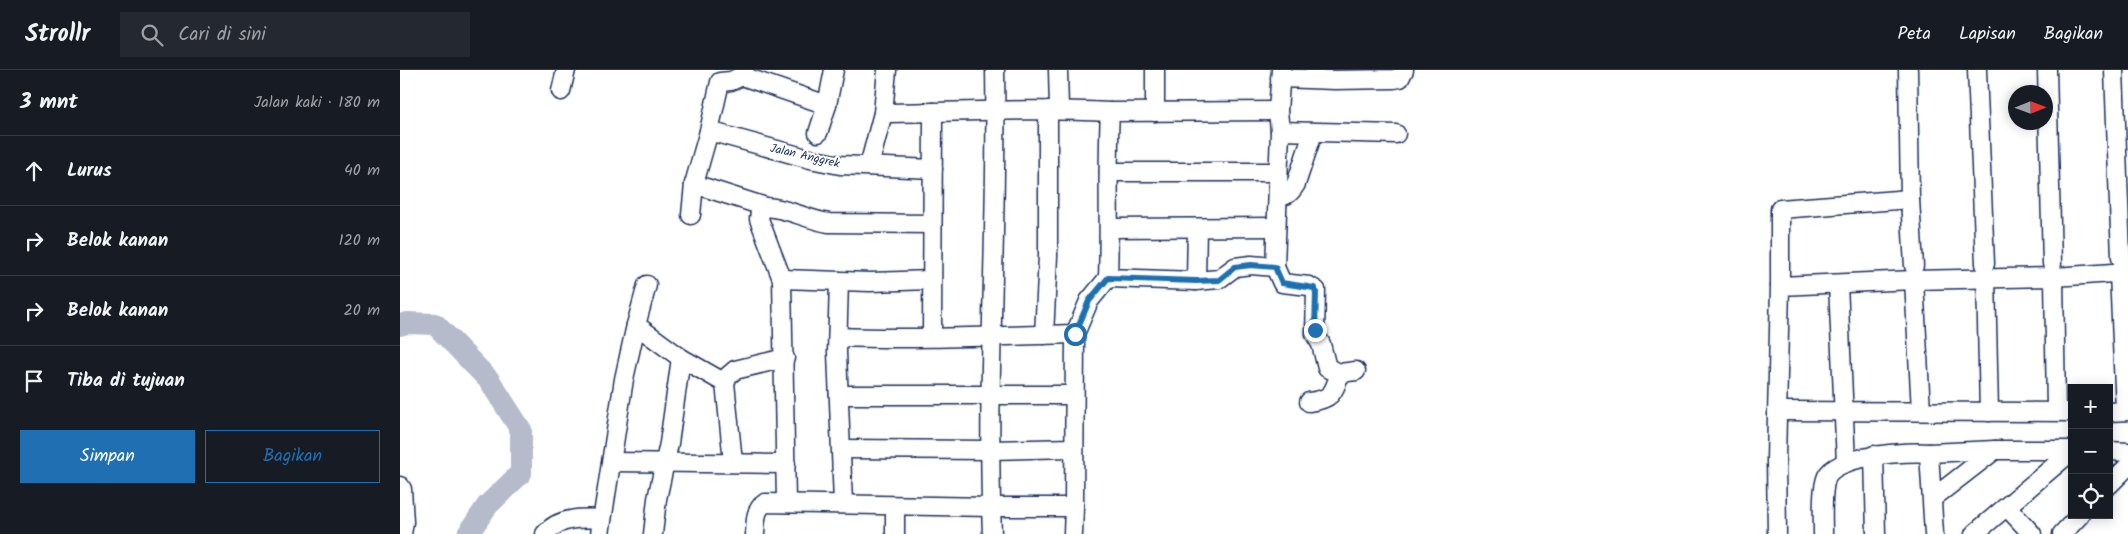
<!DOCTYPE html>
<html lang="id">
<head>
<meta charset="utf-8">
<style>
  body { margin:0; font-family:Kalam,sans-serif; background:#242831; color:#f1f3f6 }
  .controls { position:absolute; right:15px; bottom:15px; display:grid; overflow:hidden; border-radius:0px; box-shadow:0 2px 12px #0003 }
  .controls button { width:45px; height:45px; display:grid; place-items:center; padding:0; border:0; border-bottom:1px solid #363941; background:#171b24; color:#f1f3f6; font:25px sans-serif }
  .compass { position:absolute; left:1608px; top:15px; width:45px; height:45px; border-radius:50%; background:#171b24; box-shadow:0 2px 12px #0003; rotate:89deg }
  .stop { position:absolute; width:15px; height:15px; margin:-11px; border:4px solid #1f6fb2; border-radius:50%; background:#fff }
  .stop.end { background:#1f6fb2; border-color:#fff; box-shadow:0 1px 5px #0008 }
  .list { margin:0; padding:0; list-style:none }
  h2 { display:flex; justify-content:space-between; align-items:center; height:65px; margin:0; padding:0 20px; font-size:21px }
  h2 small { font-size:16px; font-weight:400; color:#9ea1a6 }
  .list li { display:grid; grid-template-columns:32px 1fr auto; gap:15px; align-items:center; box-sizing:border-box; height:70px; padding:0 20px; border-top:1px solid #363941 }
  .list b { display:block; font-size:19px; white-space:nowrap }
  .list em { font-size:16px; font-style:normal; color:#9ea1a6 }
  .actions { display:flex; gap:10px; padding:15px 20px }
  .actions a { flex:1; padding:11px 0; border:1px solid #1f6fb2; border-radius:0px; text-align:center; font-size:18px; color:#1f6fb2 }
  .actions .main { background:#1f6fb2; color:#fff }
  .icon { flex:none; width:28px; height:28px; fill:none; stroke:currentColor; stroke-width:2; stroke-linecap:round; stroke-linejoin:round }
  .map { position:relative; flex:none; width:1728px; height:464px; overflow:hidden }
  header { display:flex; align-items:center; gap:30px; box-sizing:border-box; height:70px; padding:0 25px; background:#171b24; border-bottom:1px solid #363941 }
  header strong { font-size:24px }
  nav { display:flex; gap:28px; margin-inline-start:auto; font-size:18px }
  .search { width:350px; height:45px; background:#242831; display:flex; align-items:center; gap:12px; box-sizing:border-box; padding:0 18px; border-radius:0px; color:#9ea1a6; font-size:19px }
  main { display:flex }
  aside { flex:1; background:#171b24 }
  .map>svg:first-child { display:block }
  .lines { fill:none; stroke-linecap:round; stroke-linejoin:round }
  .river { stroke:#b5bbca; stroke-width:22 }
  .minor-casing { stroke:#1b2f5e; stroke-width:21 }
  .minor { stroke:#fff; stroke-width:18 }
  .route { stroke:#1f6fb2; stroke-width:6 }
  .labels { text-anchor:middle; dominant-baseline:central; stroke-width:4; stroke-linejoin:round; paint-order:stroke }
  .street-label { font-size:12px; fill:#1b2f5e; stroke:#fff }
</style>
</head>
<body>
<header>
<strong>Strollr</strong>
<div class="search"><svg class="icon" aria-label="search" viewBox="0 0 24 24"><circle cx="10" cy="10" r="6"/><path d="M15 15l6 6"/></svg>Cari di sini</div>
<nav><a>Peta</a><a>Lapisan</a><a>Bagikan</a></nav>
</header>
<main>
<aside>
<h2>3 mnt<small>Jalan kaki · 180 m</small></h2>
<ul class="list">
<li><svg class="icon" aria-label="ahead" viewBox="0 0 24 24"><path d="M12 20V5M6 11l6-6 6 6"/></svg><div><b>Lurus</b></div><em>40 m</em></li>
<li><svg class="icon" aria-label="right" viewBox="0 0 24 24"><path d="M7 20v-9h11M14 6l5 5-5 5"/></svg><div><b>Belok kanan</b></div><em>120 m</em></li>
<li><svg class="icon" aria-label="right" viewBox="0 0 24 24"><path d="M7 20v-9h11M14 6l5 5-5 5"/></svg><div><b>Belok kanan</b></div><em>20 m</em></li>
<li><svg class="icon" aria-label="arrive" viewBox="0 0 24 24"><path d="M6 21V4h12l-3 4 3 4H6"/></svg><div><b>Tiba di tujuan</b></div></li>
</ul>
<div class="actions"><a class="main">Simpan</a><a>Bagikan</a></div>
</aside>
<div class="map">
<svg width="1728" height="464" viewBox="0 0 1728 464">
  <rect width="100%" height="100%" fill="#fff"/>
  <filter id="ink" filterUnits="userSpaceOnUse"><feTurbulence type="fractalNoise" baseFrequency=".02" numOctaves="2"/><feDisplacementMap in="SourceGraphic" scale="10" xChannelSelector="R" yChannelSelector="G"/><feConvolveMatrix kernelMatrix="1 2 1 2 8 2 1 2 1" color-interpolation-filters="sRGB"/></filter>
  <g filter="url(#ink)">
    <g class="lines">
      <polyline class="river" points="0,255 7,253 35,254 89,310 121,360 121,403 87,436 68,464"/>
      <g class="minor-casing">
        <g id="minor">
          <polyline points="658,0 659,39"/>
          <polyline points="755,0 755,42"/>
          <polyline points="881,0 878,41 880,61 875,197 882,213 909,216 916,220 915,264 921,274 927,298 940,303 956,301"/>
          <polyline points="1508,0 1510,129 1514,196"/>
          <polyline points="1577,0 1585,194"/>
          <polyline points="1647,0 1652,194"/>
          <polyline points="1714,0 1721,188"/>
          <polyline points="342,6 427,35"/>
          <polyline points="880,8 935,10 994,9 1000,8 1004,0"/>
          <polyline points="161,21 166,0"/>
          <path d="M483 43C558 42 635 38 710 42"/>
          <polyline points="309,61 410,89 440,95 533,99"/>
          <polyline points="880,61 996,64"/>
          <polyline points="418,63 427,35 434,0"/>
          <polyline points="469,96 483,43 487,0"/>
          <polyline points="709,102 878,102"/>
          <path d="M294 114 366 137C388 138 408 150 429 153L532 154"/>
          <path d="M878 127C888 126 891 122 896 114L913 63"/>
          <polyline points="366,137 360,142 359,149 382,209 470,212 532,210"/>
          <polyline points="291,145 294,114 309,61 320,12 331,11 342,6 344,0"/>
          <polyline points="710,158 876,157"/>
          <path d="M875 197 851 195 835 197 819 209 796 211 708 208C710 153 707 97 710 42L878 41"/>
          <polyline points="1719,203 1725,341"/>
          <polyline points="1586,207 1589,342"/>
          <polyline points="1654,207 1656,341"/>
          <polyline points="382,209 386,433"/>
          <polyline points="1514,210 1521,341"/>
          <polyline points="439,211 437,282 443,433"/>
          <polyline points="796,211 797,158"/>
          <polyline points="1438,214 1446,393"/>
          <polyline points="247,215 236,255 281,288 325,313"/>
          <polyline points="1380,216 1380,139 1510,129"/>
          <polyline points="644,265 648,186 648,40"/>
          <path d="M438 267C517 270 596 266 675 264L689 231 708 208"/>
          <polyline points="532,267 533,42"/>
          <polyline points="439,325 674,325"/>
          <path d="M909 332C932 329 933 324 940 303"/>
          <polyline points="1377,341 1672,342"/>
          <polyline points="1709,342 1728,341"/>
          <polyline points="442,379 590,380 673,378"/>
          <polyline points="1709,381 1728,382"/>
          <polyline points="1474,385 1476,464"/>
          <polyline points="211,392 386,394"/>
          <polyline points="333,392 325,313 328,306 335,300 385,288"/>
          <polyline points="1709,415 1728,396"/>
          <polyline points="0,416 2,419 4,452 2,464"/>
          <polyline points="1533,428 1595,380"/>
          <polyline points="495,436 495,464"/>
          <polyline points="1607,437 1632,464"/>
          <path d="M145 464C158 447 183 448 202 449"/>
          <polyline points="200,464 224,309 236,255"/>
          <polyline points="253,464 257,429 269,373 281,288"/>
          <path d="M355 464C356 453 354 440 365 433L591 437H674L675 264"/>
          <path d="M592 464C586 309 598 155 595 0"/>
          <polyline points="673,464 674,437"/>
          <polyline points="1377,464 1376,390 1380,216 1514,210 1654,207 1728,202"/>
          <path d="M1423 464C1423 449 1421 419 1427 406 1438 385 1508 381 1529 383"/>
          <polyline points="1534,464 1529,383 1595,380 1672,380"/>
          <polyline points="1574,464 1672,381"/>
          <polyline points="1662,464 1680,445"/>
        </g>
      </g>
      <use href="#minor" class="minor"/>
    </g>
  </g>
  <g class="lines" filter="url(#ink)">
    <polyline class="route" points="675,264 689,231 708,208 796,211 819,210 835,197 851,195 875,197 882,213 914,218 916,222 915,260"/>
  </g>
  <g class="labels">
    <g class="street-label">
      <text transform="translate(405 86) rotate(13)">Jalan Anggrek</text>
    </g>
  </g>
</svg>
<div class="controls">
<button>+</button>
<button>−</button>
<button><svg class="icon" aria-label="locate" viewBox="0 0 24 24"><circle cx="12" cy="12" r="6"/><path d="M12 2v4M12 18v4M2 12h4M18 12h4"/></svg></button>
</div>
<svg class="compass" viewBox="-18 -18 36 36"><path d="M0-13l5 13h-10z" fill="#e53935"/><path d="M0 13l5-13h-10z" fill="#9ea1a6"/></svg>
<div class="stop" style="left:675px;top:264px"></div>
<div class="stop end" style="left:915px;top:260px"></div>
</div>
</main>
</body>
</html>
